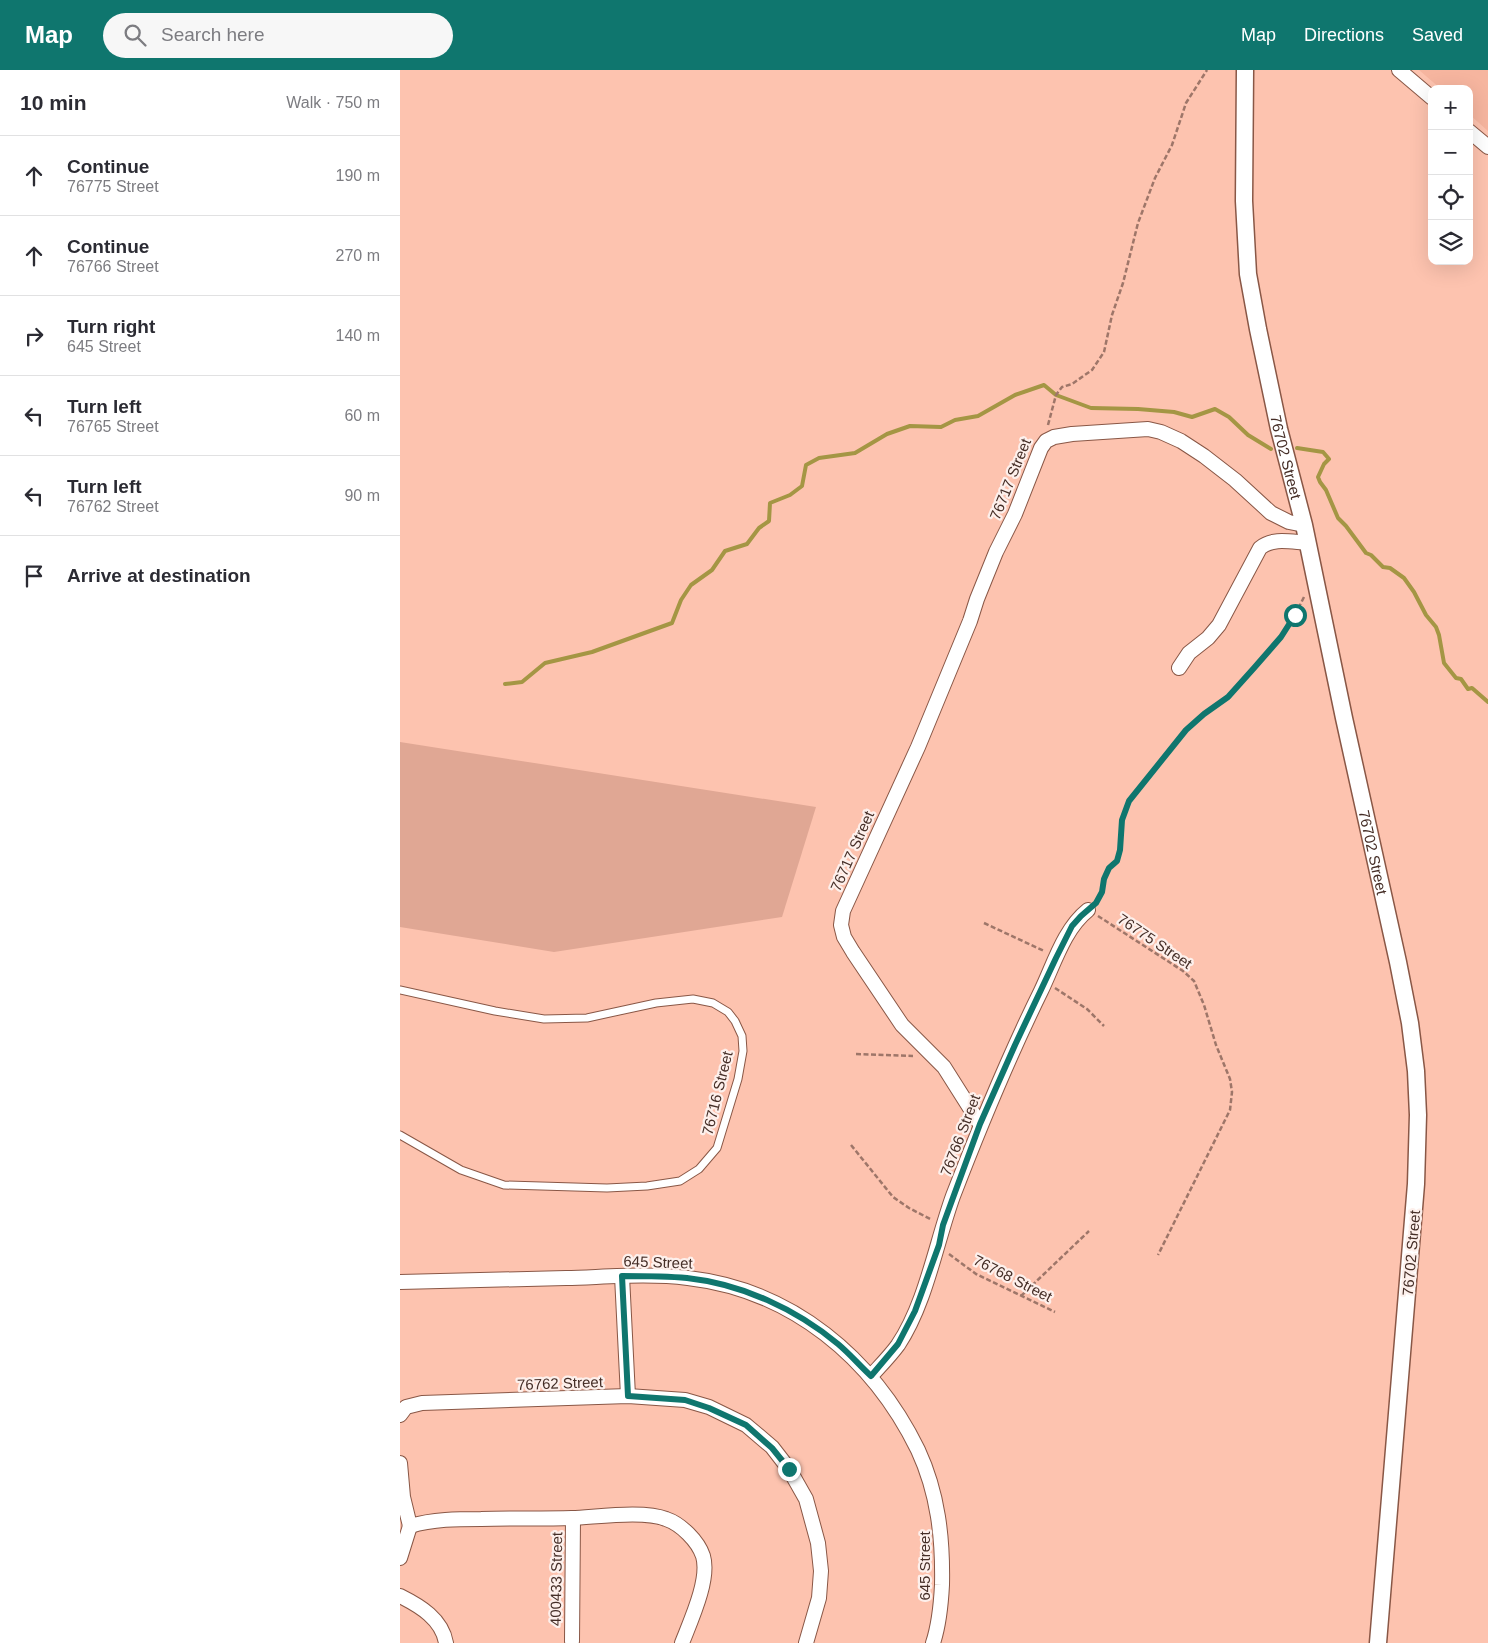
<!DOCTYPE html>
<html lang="en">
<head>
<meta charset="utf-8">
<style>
  body { margin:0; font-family:Helvetica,sans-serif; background:#f7f7f7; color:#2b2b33 }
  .controls { position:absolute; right:15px; top:15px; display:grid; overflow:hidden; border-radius:10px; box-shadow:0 5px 20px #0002 }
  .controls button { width:45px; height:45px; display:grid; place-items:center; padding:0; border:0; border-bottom:1px solid #e1e1e2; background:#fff; color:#2b2b33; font:25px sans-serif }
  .stop { position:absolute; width:15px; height:15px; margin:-11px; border:4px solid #0f766e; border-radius:50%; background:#fff }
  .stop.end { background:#0f766e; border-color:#fff; box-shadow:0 1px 5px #0008 }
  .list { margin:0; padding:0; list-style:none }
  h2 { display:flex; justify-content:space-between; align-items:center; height:65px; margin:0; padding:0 20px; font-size:21px }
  h2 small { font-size:16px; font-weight:400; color:#7c7c81 }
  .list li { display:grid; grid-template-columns:32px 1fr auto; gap:15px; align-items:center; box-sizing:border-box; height:80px; padding:0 20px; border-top:1px solid #e1e1e2 }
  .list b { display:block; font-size:19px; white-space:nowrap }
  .list p { margin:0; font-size:16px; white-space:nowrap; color:#7c7c81 }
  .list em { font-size:16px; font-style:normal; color:#7c7c81 }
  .icon { flex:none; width:28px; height:28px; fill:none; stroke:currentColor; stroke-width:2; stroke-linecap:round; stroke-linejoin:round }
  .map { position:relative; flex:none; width:1088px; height:1573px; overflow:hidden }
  header { display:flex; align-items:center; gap:30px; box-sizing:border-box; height:70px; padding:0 25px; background:#0f766e; color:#fff }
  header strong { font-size:24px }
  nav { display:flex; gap:28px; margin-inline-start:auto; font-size:18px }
  .search { width:350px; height:45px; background:#f7f7f7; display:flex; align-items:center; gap:12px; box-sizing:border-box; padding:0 18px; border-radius:28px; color:#7c7c81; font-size:19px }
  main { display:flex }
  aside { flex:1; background:#fff }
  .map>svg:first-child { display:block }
  .built { fill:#f6b59f }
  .green { fill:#e0a794 }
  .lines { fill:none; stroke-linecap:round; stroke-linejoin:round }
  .stream { stroke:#a49644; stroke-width:4 }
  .service-casing { stroke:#895746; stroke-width:9 }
  .minor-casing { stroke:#895746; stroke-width:16 }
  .tertiary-casing { stroke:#895746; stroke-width:19 }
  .path { stroke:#9e7669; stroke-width:2.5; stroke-dasharray:5 2.5; stroke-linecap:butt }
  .service { stroke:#fff; stroke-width:7 }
  .minor { stroke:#fff; stroke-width:14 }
  .tertiary { stroke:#fff; stroke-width:16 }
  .route { stroke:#0f766e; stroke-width:6 }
  .labels { text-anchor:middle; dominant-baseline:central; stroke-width:4.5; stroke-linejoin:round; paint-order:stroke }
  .street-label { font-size:15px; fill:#452e27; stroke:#fdf0ec }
</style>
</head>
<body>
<header>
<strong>Map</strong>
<div class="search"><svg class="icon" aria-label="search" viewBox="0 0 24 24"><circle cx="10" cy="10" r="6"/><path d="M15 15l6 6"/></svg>Search here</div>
<nav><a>Map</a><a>Directions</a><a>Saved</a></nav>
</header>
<main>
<aside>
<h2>10 min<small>Walk · 750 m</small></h2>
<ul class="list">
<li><svg class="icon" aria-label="ahead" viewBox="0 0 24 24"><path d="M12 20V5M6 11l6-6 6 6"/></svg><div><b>Continue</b><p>76775 Street</p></div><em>190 m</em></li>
<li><svg class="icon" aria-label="ahead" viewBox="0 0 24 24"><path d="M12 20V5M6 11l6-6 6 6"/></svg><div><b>Continue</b><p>76766 Street</p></div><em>270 m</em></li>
<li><svg class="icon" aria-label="right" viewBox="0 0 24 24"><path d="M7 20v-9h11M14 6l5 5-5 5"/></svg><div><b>Turn right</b><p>645 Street</p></div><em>140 m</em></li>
<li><svg class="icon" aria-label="left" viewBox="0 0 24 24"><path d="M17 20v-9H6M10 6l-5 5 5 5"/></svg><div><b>Turn left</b><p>76765 Street</p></div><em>60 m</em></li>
<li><svg class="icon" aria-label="left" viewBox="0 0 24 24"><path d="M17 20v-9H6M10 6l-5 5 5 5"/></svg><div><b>Turn left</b><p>76762 Street</p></div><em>90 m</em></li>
<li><svg class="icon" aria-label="arrive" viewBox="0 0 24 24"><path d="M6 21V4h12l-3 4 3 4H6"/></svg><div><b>Arrive at destination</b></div></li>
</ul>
</aside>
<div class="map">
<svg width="1088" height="1573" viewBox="0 0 1088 1573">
  <rect width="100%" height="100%" fill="#fdc3af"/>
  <polygon class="built" points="1019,0 1088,0 1088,61 1069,44 1069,19 1041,19"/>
  <polygon class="green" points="0,672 416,737 382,847 154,882 0,857"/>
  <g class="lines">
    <g class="stream">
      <polyline points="897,378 923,382 929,389 924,394 918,407 920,412 926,420 938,448 946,456 966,483 971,485 983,497 990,498 1004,508 1014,522 1026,545 1036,557 1039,565 1044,593 1056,608 1061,609 1068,619 1072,618 1088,632"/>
      <polyline points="105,614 122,612 145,593 192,582 272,553 281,530 291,515 312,500 325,481 347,474 359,458 369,451 370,433 390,425 402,416 406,395 419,388 455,383 487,364 510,356 541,357 555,350 578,346 615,325 644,315 656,325 691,338 738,339 774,342 792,347 815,339 829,347 848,365 871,379"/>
    </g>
    <g class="service-casing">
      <polyline id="service" points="0,920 95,941 144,949 187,948 256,933 293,929 313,933 328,942 335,951 342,966 343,981 338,1009 317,1078 299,1099 280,1111 247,1116 207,1118 104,1115 61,1100 0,1065"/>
    </g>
    <g class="minor-casing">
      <g id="minor">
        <polyline points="999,0 1032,28"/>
        <polyline points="1069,61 1088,77"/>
        <path d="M779 598 789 583 808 568 819 555 860 478C873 467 891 472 908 473"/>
        <polyline points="580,1054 544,997 502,955 453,882 444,867 441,855 443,841 518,677 570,551 577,529 596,482 615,444 641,378 646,371 654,367 672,364 748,359 761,362 781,371 804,386 835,410 871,443 889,452 904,455"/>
        <polyline points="222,1206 228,1326"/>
        <path d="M0 1212C55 1211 110 1209 166 1208 206 1207 248 1203 288 1208 392 1220 473 1288 518 1380 538 1423 543 1468 542 1515 541 1534 539 1555 533 1573"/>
        <path d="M471 1306C480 1296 490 1286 498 1275 526 1233 536 1173 553 1126 580 1056 608 988 641 921 654 894 664 859 688 840"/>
        <polyline points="0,1345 6,1337 22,1333 228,1326 285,1330 309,1337 346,1355 372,1377 389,1399 406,1429 418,1473 421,1501 419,1528 406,1573"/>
        <path d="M0 1393 3 1427 10 1456C33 1449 58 1449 81 1449 112 1448 142 1449 172 1448 197 1447 244 1440 266 1449 281 1454 298 1471 303 1486 310 1509 291 1550 282 1573"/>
        <polyline points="0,1488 10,1456"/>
        <path d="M0 1526C20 1536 42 1549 46 1573"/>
        <polyline points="172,1571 173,1448"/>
      </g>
    </g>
    <g class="tertiary-casing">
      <g id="tertiary">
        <path id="s1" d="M845 0 844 131 848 204 858 259 879 359 904 455 944 648 998 892 1010 953 1016 1001 1018 1045 1016 1114 978 1573"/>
      </g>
    </g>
    <g class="path">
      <polyline points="648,355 656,325 662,317 672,314 692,300 704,282 712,245 723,213 738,153 755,108 772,75 786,33 807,0"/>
      <polyline points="696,832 701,822 704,809 709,797 717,791 720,780 722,750 729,731 786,660 804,644 828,627 881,567 895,545 904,527"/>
      <polyline points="698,846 783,901 794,911 804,935 816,975 830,1009 832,1022 830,1040 758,1185"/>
      <polyline points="584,853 644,881"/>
      <polyline points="655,918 687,939 704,956"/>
      <polyline points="456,984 513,986"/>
      <polyline points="451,1075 493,1127 509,1138 532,1150"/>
      <polyline points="549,1184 576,1204 655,1242"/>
      <polyline points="621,1226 689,1161"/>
    </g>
    <use href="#service" class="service"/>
    <use href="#minor" class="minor"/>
    <use href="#tertiary" class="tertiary"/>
  </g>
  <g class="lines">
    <path class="route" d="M389 1399 372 1378 346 1355 309 1338 285 1330 228 1326 222 1206C244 1206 265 1206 287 1208 342 1214 396 1239 438 1274 450 1284 460 1296 471 1306L498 1274 515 1241 539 1175 543 1155 580 1054 615 975 656 888 672 856 681 846 696 833 702 822 704 809 709 798 717 791 720 780 722 750 729 731 786 660 804 644 828 627 854 598 881 567 895 545"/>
  </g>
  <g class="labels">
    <g class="street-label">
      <text stroke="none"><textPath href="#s1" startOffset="391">76702 Street</textPath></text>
      <text transform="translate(610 409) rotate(-68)">76717 Street</text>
      <text transform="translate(452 781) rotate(-66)">76717 Street</text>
      <text stroke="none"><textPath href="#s1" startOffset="796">76702 Street</textPath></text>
      <text transform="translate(755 871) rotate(34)">76775 Street</text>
      <text transform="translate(317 1023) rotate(-76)">76716 Street</text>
      <text transform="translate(560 1065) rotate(-69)">76766 Street</text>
      <text transform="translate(1011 1183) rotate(-85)">76702 Street</text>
      <text transform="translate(258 1192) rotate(2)">645 Street</text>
      <text transform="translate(613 1208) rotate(27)">76768 Street</text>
      <text transform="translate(160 1313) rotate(-2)">76762 Street</text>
      <text transform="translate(524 1496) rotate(-90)">645 Street</text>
      <text transform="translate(156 1509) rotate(-89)">400433 Street</text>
    </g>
  </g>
</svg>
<div class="controls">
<button>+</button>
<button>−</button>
<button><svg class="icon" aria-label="locate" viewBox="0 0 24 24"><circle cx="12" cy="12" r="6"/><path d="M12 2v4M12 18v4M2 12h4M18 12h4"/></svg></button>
<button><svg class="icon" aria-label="layers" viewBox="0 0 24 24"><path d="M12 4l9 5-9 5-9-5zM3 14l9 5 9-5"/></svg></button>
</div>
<div class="stop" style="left:895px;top:545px"></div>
<div class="stop end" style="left:389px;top:1399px"></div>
</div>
</main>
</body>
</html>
